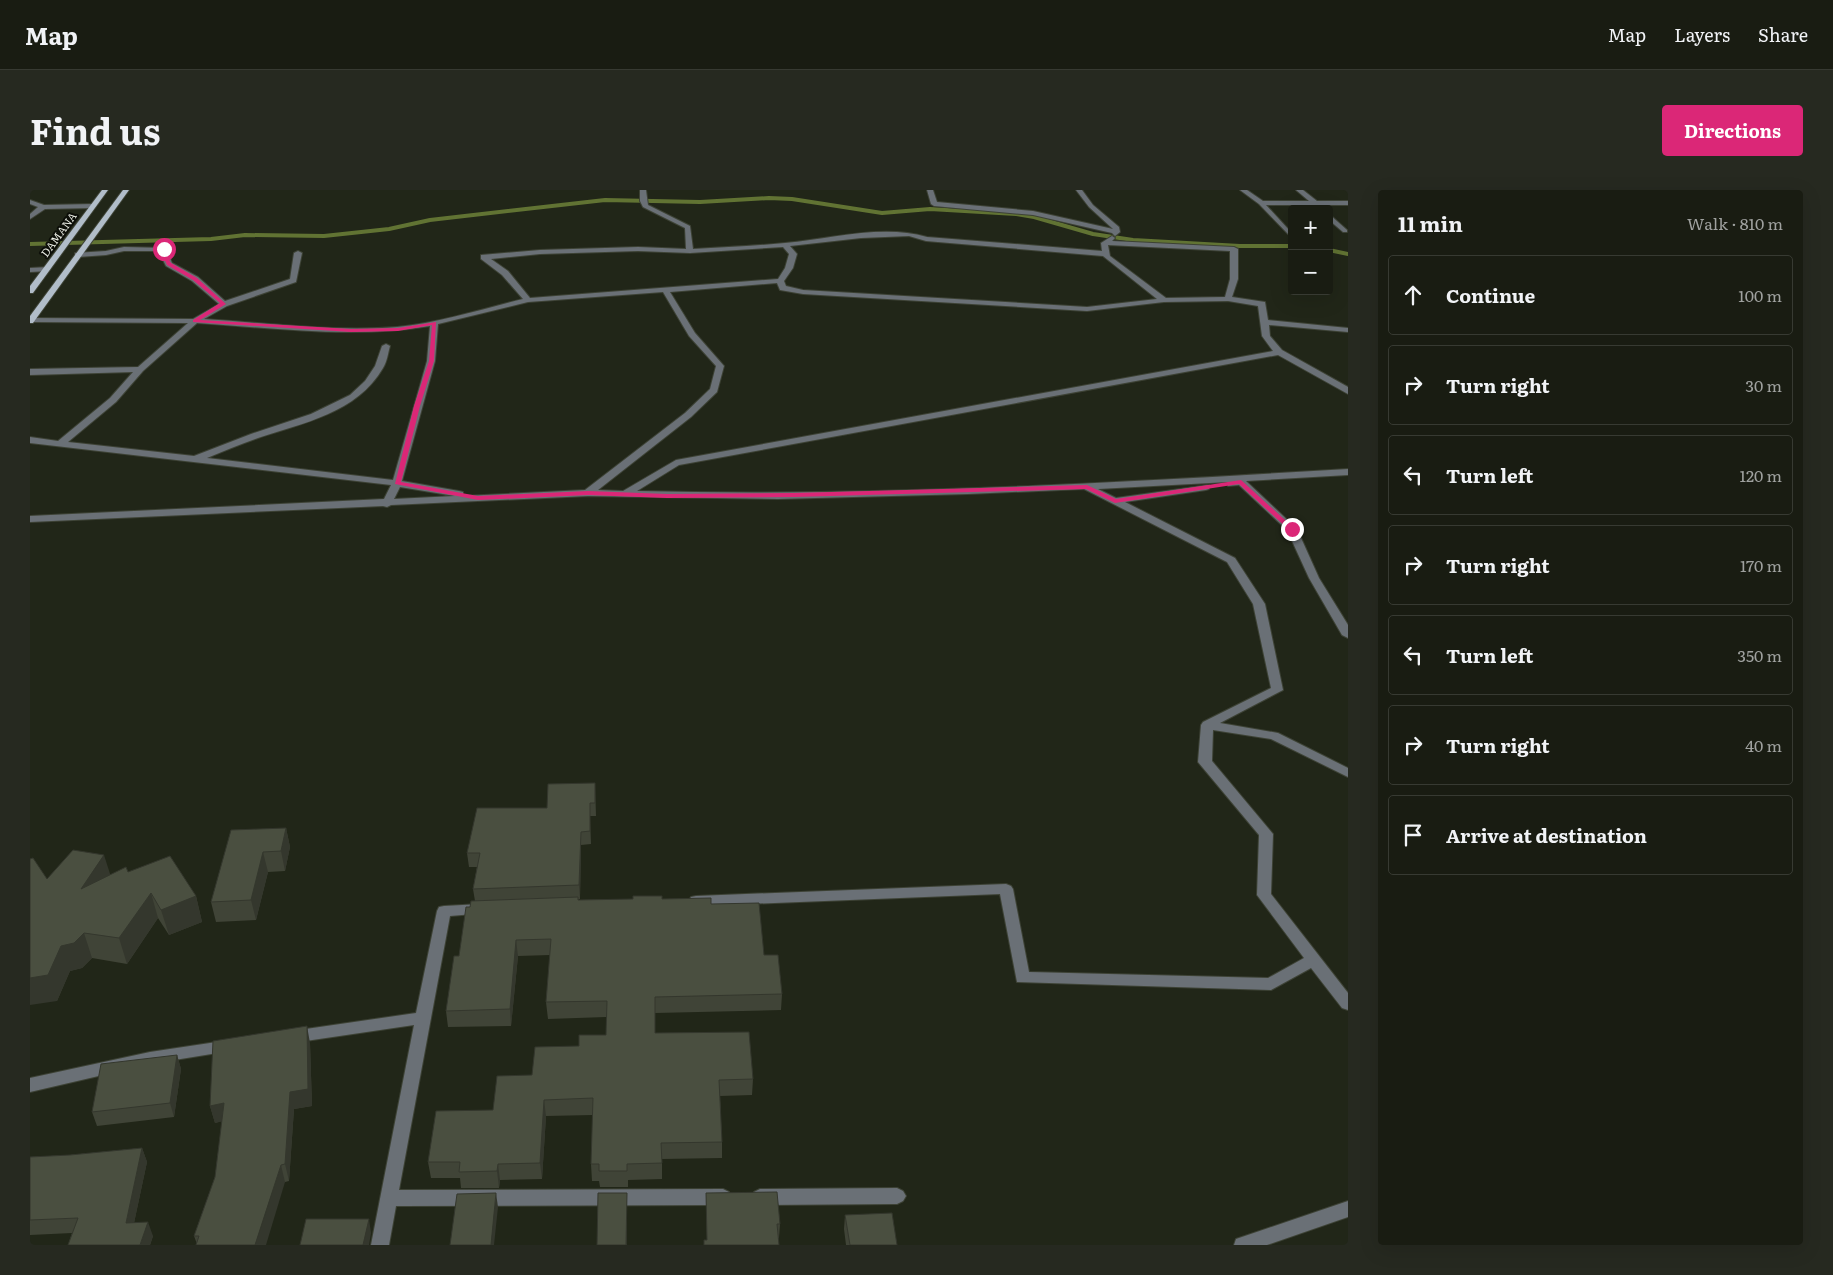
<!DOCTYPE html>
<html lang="en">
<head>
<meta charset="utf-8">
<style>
  body { margin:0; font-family:Literata,serif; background:#262920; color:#f1f3f6 }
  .controls { position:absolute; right:15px; top:15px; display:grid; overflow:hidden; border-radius:5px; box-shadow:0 5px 20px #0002 }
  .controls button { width:45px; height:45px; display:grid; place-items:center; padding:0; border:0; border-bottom:1px solid #373a32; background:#191c12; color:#f1f3f6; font:25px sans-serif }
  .stop { position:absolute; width:15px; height:15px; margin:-11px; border:4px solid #db2777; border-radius:50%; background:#fff }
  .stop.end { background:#db2777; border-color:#fff; box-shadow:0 1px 5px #0008 }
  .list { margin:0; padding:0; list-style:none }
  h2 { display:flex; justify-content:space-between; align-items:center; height:65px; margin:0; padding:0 20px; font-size:21px }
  h2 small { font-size:16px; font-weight:400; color:#9fa19f }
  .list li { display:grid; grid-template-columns:32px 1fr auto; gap:15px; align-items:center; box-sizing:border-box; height:80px; margin:0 10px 10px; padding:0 10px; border:1px solid #373a32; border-radius:5px }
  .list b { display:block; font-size:19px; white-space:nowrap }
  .list em { font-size:16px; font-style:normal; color:#9fa19f }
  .icon { flex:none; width:28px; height:28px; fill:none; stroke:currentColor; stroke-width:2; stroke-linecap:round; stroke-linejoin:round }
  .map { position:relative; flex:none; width:1318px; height:1055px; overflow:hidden; border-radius:5px }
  header { display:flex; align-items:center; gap:30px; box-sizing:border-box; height:70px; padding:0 25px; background:#191c12; border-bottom:1px solid #373a32 }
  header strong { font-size:24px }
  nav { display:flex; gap:28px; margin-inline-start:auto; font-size:18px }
  .intro { display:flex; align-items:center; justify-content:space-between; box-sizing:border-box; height:120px; padding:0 30px }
  h1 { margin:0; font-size:35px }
  .button { padding:12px 22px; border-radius:5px; background:#db2777; color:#fff; font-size:18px; font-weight:700 }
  main { display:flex; gap:30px; padding:0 30px }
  aside { flex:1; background:#191c12; border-radius:5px; box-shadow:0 5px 20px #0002 }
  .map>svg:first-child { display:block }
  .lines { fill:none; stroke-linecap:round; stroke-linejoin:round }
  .stream { stroke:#617333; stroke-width:4 }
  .minor-casing { stroke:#3d4235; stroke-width:2 }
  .major-casing { stroke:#3d4235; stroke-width:2 }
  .minor { fill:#6a7076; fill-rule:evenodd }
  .major { fill:#b1bdc9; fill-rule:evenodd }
  .wall { fill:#404437 }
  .shaded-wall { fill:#34372d }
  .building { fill:#4a4f40; stroke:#34372d }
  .route { fill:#db2777 }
  .labels { text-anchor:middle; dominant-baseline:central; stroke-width:4; stroke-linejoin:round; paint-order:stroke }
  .far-street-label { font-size:11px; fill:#ebeee5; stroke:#0c0e08 }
</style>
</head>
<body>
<header>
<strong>Map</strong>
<nav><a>Map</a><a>Layers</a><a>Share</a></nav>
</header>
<div class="intro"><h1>Find us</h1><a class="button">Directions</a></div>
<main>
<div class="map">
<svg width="1318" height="1055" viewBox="0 0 1318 1055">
  <rect width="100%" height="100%" fill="#212618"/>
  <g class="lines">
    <g class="stream">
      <polyline points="0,54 181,49 215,45 294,46 359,39 400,30 575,10 670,12 739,8 762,9 852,23 900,19 986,24 1004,27 1063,44 1103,50 1210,56 1262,56"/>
      <polyline points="1299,60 1318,64"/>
    </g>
    <g class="minor-casing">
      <g id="minor">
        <path d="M610 0H616L618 15 660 36 663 59C694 57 725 56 755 53 801 49 852 34 897 47L1072 61 1071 53 1082 46 1085 48 1082 51 1204 57 1208 59V89L1202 107 1235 112 1238 130 1318 138V142L1239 135 1240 146 1252 160 1318 197V204L1248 165 649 275 607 301C844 307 1081 293 1318 279V285L1216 291 1267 339 1289 388 1318 435V448L1312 445 1279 388 1257 340 1209 295 1198 296V292L1068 299 1086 308 1179 295V299L1176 300 1095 312 1205 368 1235 414 1253 500 1190 533 1248 543 1318 578V587L1241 549 1183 540 1182 571 1243 644 1241 704 1318 803V820L1312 818 1281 778 1241 800 987 792 970 704 666 716 661 715 659 711 661 707 666 706 976 694 981 696 983 699 999 782 1238 788 1274 768 1227 705 1229 645 1168 572 1171 535 1173 532 1241 498 1223 414 1197 372 1054 299 938 304 748 309 558 306 361 315 357 317 353 316 0 332V326L354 309 361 295 0 253V247L28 251 80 208 103 182 0 185V179L108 177 158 133 0 132V128L163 129 189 114 162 91 136 76 132 68 135 62 133 61H94L76 65 48 67H45V63L76 61 94 57 136 58 143 61 140 68 142 73 168 87 195 111 260 89 264 63 268 61 272 63 266 92 197 116 174 129C238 133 303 142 367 137 409 133 452 119 493 109L472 85 451 69V65L510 60 608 57 656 59 655 38 613 17 610 11ZM879 46 896 51 1073 66 1127 109 1057 117 773 100 756 96 754 91 763 78 767 64 760 56 831 48ZM1078 55 1200 61V89L1195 107 1136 108 1080 66ZM753 57 759 64 755 78 748 89 500 108 478 81 461 69 510 64 608 61 660 63ZM747 93 750 100 773 104 1057 121 1134 112 1198 111 1228 116 1232 146 1243 161 646 270 593 301 568 300 661 227 687 202 694 176 665 143 640 102ZM633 102 659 146 686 176 680 199 655 223 555 300 433 306V302L429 301 372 291 405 171 408 134 498 112ZM167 133C244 138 323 149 400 136L397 171 363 290 177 268C194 261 211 254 228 248 273 233 327 223 353 178 357 172 358 163 360 156L356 154 352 156 345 176 335 191 320 205 281 224 221 244 164 266 38 252 86 212 113 181ZM370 297 425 306 364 309Z"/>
        <polygon points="897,0 903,0 907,12 1003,21 1083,39 1059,17 1046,0 1052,0 1063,15 1089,37 1090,42 1085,46 1082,43 1003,25 904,16 901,14"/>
        <polygon points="1210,0 1217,0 1233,11 1279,11 1266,0 1273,0 1287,11 1318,11 1318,15 1236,15 1260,41 1261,42 1258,44 1229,14"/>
        <polygon points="0,10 14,15 63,14 66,16 63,18 15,19 0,29 0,24 8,17 0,14"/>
        <polygon points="1299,24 1317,40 1317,42 1313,42 1299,30"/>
        <polygon points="19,77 19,81 0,82 0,78"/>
        <polygon points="451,714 456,715 458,719 456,723 420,726 369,1000 693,999 699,1002 702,1007 699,1012 693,1015 366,1016 359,1055 341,1055 384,835 262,853 256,851 254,847 256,843 262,841 386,823 407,721 409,717 414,716"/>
        <polygon points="200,850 206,852 208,856 206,860 120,874 0,902 0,888 120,862"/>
        <polygon points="867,998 873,1001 876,1006 873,1011 867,1014 730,1015 724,1012 721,1007 724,1002 730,999"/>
        <polygon points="1318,1011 1318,1027 1237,1055 1204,1055 1206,1049"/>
      </g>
    </g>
    <g class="major-casing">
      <g id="major">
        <polygon points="72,0 78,0 3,103 0,103 0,96"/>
        <polygon points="93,0 99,0 3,133 0,133 0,126"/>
      </g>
    </g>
    <use href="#minor" class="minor"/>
    <use href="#major" class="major"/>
  </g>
  <g class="wall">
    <polygon points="565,593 566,626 560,626 561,654 551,655 550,709 548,709 549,710 632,709 681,714 734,765 752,804 751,820 625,823 625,843 723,889 722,905 690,906 692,952 692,968 632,969 632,989 598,990 598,997 570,997 569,991 562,991 561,974 563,925 516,926 512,989 470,990 469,998 431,998 430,988 401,988 398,972 463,920 502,885 549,856 576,845 576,827 518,829 516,812 520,765 488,766 481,836 418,837 416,821 440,717 445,711 443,699 447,677 439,677 437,663 517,618"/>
    <polygon points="256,638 260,657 255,681 238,682 226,730 186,732 181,712"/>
    <polygon points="98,682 166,706 172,732 139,745 128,728 97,774 62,768 52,778 40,781 27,811 17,689 80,685"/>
    <polygon points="280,853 282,916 264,919 259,991 255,992 167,1054 164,1046 185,987 192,931 185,933 180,916"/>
    <polygon points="147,865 151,879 144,927 67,936 62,922"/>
    <polygon points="112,958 117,972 104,1033 123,1046 120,1055 38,1055 42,1043 0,1045 0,967 40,965"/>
    <polygon points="676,1003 750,1034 749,1048 677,1050"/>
    <polygon points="815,1025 867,1055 816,1055 814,1039"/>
  </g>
  <g class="shaded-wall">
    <polygon points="256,638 260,657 255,681 251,661"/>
    <polygon points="551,642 551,655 550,709 549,695"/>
    <polygon points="233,662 238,682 226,730 221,710"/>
    <polygon points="74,665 82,690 51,699"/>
    <polygon points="121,703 128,728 97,774 89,748"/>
    <polygon points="166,706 172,732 139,745 131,720"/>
    <polygon points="54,743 62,768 52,778 40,781 27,811 0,815 0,788 31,756"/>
    <polygon points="486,750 488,766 481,836 480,819"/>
    <polygon points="277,836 280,853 282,916 264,919 259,991 255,974 260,902"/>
    <polygon points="147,865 151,879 144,927 140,913"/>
    <polygon points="514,910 516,926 512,989 510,973"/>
    <polygon points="194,913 198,930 185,933 180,916"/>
    <polygon points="112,958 117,972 101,1047 96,1033"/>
    <polygon points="468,974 470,990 469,998 467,981"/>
    <polygon points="251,975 255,992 236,1055 225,1055"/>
    <polygon points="466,1003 468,1017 464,1055 461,1055"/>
    <polygon points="597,1003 597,1055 596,1055"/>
    <polygon points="339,1029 341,1043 339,1055 333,1055"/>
    <polygon points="118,1032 123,1046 120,1055 110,1055"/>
  </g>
  <g class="building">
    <polygon points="565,593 565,613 560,613 560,641 551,642 549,695 443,699 450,663 437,663 447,618 517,618 518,594"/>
    <polygon points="256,638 251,661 233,662 221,710 181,712 201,640"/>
    <polygon points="43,660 74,665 51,699 96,677 98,682 140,666 166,706 131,720 121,703 89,748 54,743 44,753 31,756 18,785 0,788 0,669 3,668 17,689"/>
    <polygon points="603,706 632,706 632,709 681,708 681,714 729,713 734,765 748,765 752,804 625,807 625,843 719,842 723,889 689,890 692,952 631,953 632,973 597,974 597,981 569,981 569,974 561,974 563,908 514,910 510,973 468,974 467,981 429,982 430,972 398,972 406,921 463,920 467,886 502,885 505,857 549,856 549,845 576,845 577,811 516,812 521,749 486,750 480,819 416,821 424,766 429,766 436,717 440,717 441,711 548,707 548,710 603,709"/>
    <polygon points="277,836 278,899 260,902 255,974 251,975 225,1055 166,1055 169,1046 164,1046 185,987 194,913 180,916 183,851"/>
    <polygon points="147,865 140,913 62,922 71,874"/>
    <polygon points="112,958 96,1033 118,1032 110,1055 38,1055 48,1028 0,1030 0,967 40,965"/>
    <polygon points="747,1002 750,1034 747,1034 749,1055 674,1055 674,1050 677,1050 676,1003"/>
    <polygon points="466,1003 461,1055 420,1055 427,1004"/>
    <polygon points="568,1003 597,1003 596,1055 567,1055"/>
    <polygon points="862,1023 867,1055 820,1055 815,1025"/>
    <polygon points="276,1029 339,1029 333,1055 270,1055"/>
  </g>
  <polygon class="route" points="134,58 142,61 138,68 141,73 167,88 196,114 170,130 321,139 368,138 406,132 404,171 390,216 371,292 448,306 558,301 637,304 764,303 1057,295 1086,309 1211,290 1265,339 1260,341 1209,294 1085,313 1056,299 764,307 637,308 558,305 448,310 365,294 384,216 399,171 402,135 368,141 321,142 163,132 163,130 190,113 163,90 137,75 134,68 137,61 131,59"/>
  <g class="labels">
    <g class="far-street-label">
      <text transform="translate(28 44) rotate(-54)">DAMANA</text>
    </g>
  </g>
</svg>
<div class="controls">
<button>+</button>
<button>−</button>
</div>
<div class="stop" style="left:134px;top:59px"></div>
<div class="stop end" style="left:1262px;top:339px"></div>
</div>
<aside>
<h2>11 min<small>Walk · 810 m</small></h2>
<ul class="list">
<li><svg class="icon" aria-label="ahead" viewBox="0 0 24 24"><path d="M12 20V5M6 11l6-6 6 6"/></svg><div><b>Continue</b></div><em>100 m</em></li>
<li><svg class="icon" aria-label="right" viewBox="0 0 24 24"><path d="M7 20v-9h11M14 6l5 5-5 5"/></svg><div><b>Turn right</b></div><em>30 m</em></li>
<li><svg class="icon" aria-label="left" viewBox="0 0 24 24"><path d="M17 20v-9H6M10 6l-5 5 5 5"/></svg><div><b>Turn left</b></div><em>120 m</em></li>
<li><svg class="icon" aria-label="right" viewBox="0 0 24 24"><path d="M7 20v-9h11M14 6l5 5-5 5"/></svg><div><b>Turn right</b></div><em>170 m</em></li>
<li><svg class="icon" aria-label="left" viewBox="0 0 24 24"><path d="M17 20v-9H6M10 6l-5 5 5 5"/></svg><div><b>Turn left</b></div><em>350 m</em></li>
<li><svg class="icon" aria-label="right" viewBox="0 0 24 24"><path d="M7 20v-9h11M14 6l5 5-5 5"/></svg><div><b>Turn right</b></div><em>40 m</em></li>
<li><svg class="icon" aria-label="arrive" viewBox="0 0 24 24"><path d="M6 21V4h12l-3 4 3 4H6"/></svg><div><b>Arrive at destination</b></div></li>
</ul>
</aside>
</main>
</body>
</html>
